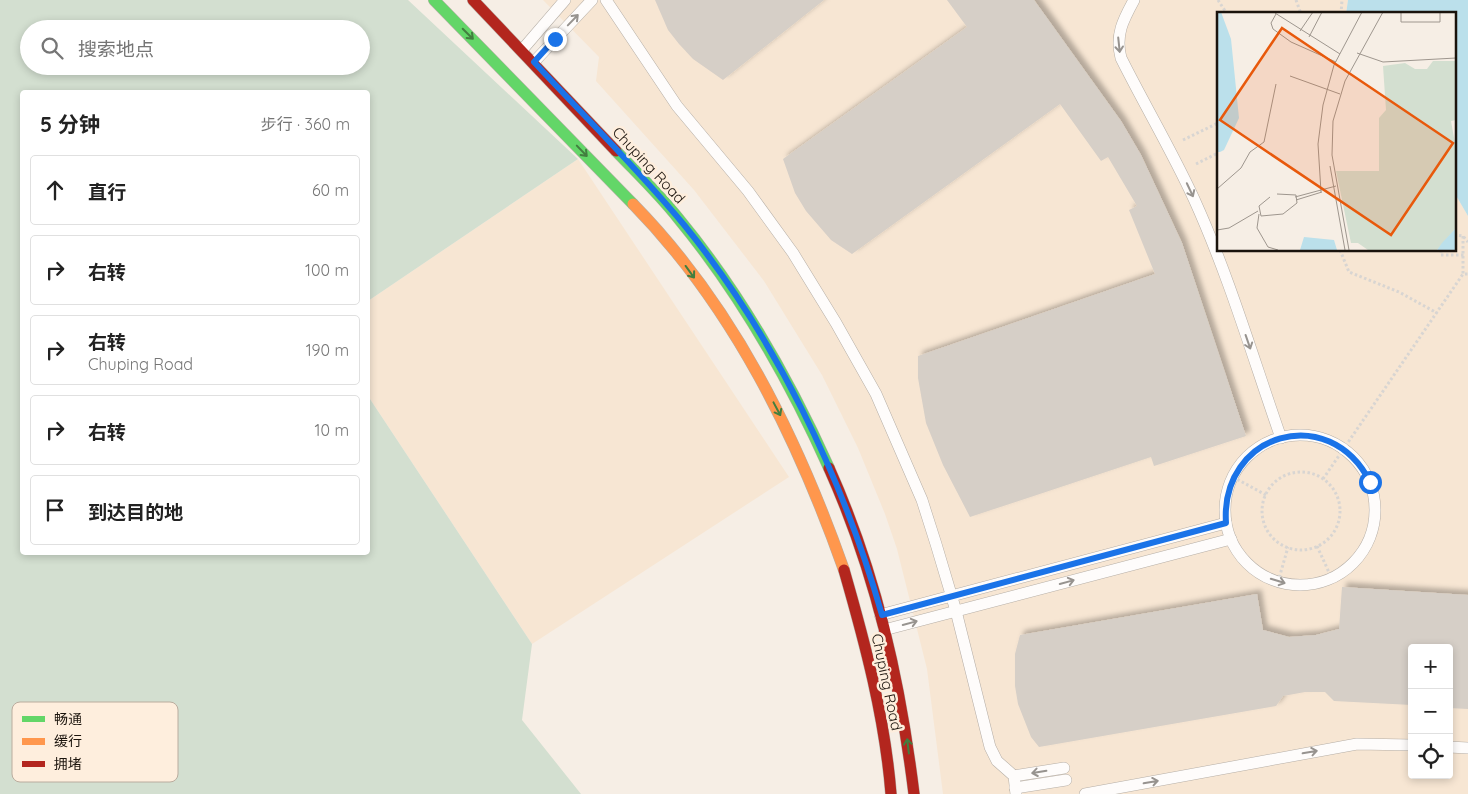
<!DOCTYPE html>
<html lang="zh">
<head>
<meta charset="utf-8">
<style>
  body { margin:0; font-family:Quicksand,"Noto Sans SC",sans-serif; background:#f2f2f2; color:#222 }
  .controls { position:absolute; right:15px; bottom:15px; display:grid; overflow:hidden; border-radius:5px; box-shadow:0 2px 8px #0003 }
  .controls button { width:45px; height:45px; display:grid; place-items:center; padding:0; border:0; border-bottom:1px solid #e0e0e0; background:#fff; color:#222; font:25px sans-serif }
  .stop { position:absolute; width:15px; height:15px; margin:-11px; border:4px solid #1a73e8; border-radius:50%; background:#fff }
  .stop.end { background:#1a73e8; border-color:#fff; box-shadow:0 1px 5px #0008 }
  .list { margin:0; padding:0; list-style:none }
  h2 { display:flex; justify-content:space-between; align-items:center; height:65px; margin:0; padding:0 20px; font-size:21px }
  h2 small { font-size:16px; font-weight:400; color:#767676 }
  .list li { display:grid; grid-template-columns:32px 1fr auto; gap:15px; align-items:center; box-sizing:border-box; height:70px; margin:0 10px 10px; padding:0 10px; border:1px solid #e0e0e0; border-radius:5px }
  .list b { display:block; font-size:19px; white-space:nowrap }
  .list p { margin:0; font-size:16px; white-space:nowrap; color:#767676 }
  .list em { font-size:16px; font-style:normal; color:#767676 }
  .icon { flex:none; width:28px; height:28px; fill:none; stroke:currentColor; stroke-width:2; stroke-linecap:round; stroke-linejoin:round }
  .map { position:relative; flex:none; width:1468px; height:794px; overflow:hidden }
  .search { position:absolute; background:#fff; box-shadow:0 2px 8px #0003; left:20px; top:20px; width:350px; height:55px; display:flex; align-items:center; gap:12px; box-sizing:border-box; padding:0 18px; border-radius:28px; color:#767676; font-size:19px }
  .panel { position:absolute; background:#fff; box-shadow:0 2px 8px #0003; left:20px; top:90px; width:350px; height:465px; border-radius:5px }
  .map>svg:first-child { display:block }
  .built { fill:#f7e6d3; fill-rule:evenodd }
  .green { fill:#d3dfd0; fill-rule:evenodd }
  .water { fill:#bbe0eb }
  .building { fill:#d6cfc7; filter:url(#shadow) }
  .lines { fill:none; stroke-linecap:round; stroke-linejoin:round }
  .lane-casing { stroke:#b5aea6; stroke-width:12 }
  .fast-casing { stroke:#b5aea6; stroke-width:12 }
  .slow-casing { stroke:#b5aea6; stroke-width:12 }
  .jam-casing { stroke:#b5aea6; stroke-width:12 }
  .path { stroke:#d8d5d2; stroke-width:3; stroke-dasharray:2.5 2.5; stroke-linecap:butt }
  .lane { stroke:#fefcfb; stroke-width:11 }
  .fast { stroke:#63d668; stroke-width:11 }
  .slow { stroke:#ff974d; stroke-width:11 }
  .jam { stroke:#b3261e; stroke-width:11 }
  .oneway { stroke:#97938f }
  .oneway2 { stroke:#427e3f }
  .route { stroke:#1a73e8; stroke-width:6 }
  .labels { text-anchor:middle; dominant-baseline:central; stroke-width:5; stroke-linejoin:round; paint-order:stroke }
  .street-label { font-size:15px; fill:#1a130c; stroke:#feeedd }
  .inset-road { fill:none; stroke:#9e968e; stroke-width:1 }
  .view { fill:#e8590c; fill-opacity:0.15; stroke:#e8590c; stroke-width:2.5 }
  .inset-edge { fill:none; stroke:#1a130c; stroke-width:2.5 }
  .key { fill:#feeedd; stroke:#baac9e; stroke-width:1 }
  .key-label { font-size:14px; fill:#1a130c }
</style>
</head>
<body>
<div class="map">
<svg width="1468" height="794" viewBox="0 0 1468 794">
  <defs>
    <filter id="shadow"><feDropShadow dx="4.5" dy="-4.5" stdDeviation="2.5" flood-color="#0004"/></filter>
  </defs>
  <rect width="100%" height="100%" fill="#f6eee5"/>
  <g class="built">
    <path d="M543 0H1348L1346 14H1218V250H1454V192L1468 216V794H943L927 669 897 549 885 514 858 448 822 375 764 281 694 190 596 81 599 57ZM1412 648H1449V775H1412Z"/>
    <polygon points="578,159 789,477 532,644 368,396 368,301"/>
  </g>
  <path class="green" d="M0 0H408L578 159 368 301V92H22V552H368V396L532 644 522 720 581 794H0ZM29 29H361V66H29Z"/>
  <polygon class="water" points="1348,0 1468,0 1468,216 1454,192 1454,14 1346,14"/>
  <g class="building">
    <polygon points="655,0 824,0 723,80 693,59 679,44 668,30"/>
    <polygon points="947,0 1034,0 1121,121 1141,155 1182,243 1246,436 1154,466 1151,457 970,517 943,465 926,423 918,378 918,356 1155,274 1129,210 1137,206 1108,157 1101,161 1060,104 852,254 831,240 806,211 795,193 783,159 967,27"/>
    <polygon points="1342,587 1468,595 1468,709 1449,708 1449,648 1412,648 1412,705 1334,701 1325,692 1305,692 1283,696 1276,706 1039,747 1031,737 1018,704 1015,686 1015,654 1020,635 1257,594 1263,630 1289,637 1316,635 1339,629"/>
  </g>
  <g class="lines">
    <g class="lane-casing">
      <g id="lane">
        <polyline points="606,0 677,106 748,191 793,253 836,323 876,394 922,500 936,544 956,611 990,747 997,761 1014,776 1016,794"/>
        <path d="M1134 0C1123 20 1115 35 1121 58 1145 106 1172 151 1194 199 1229 276 1253 358 1281 438"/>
        <polyline points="522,50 565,0"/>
        <polyline points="534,62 592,0"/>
        <circle cx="1300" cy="510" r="75"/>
        <polyline points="880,615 1226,523"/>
        <polyline points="884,630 1231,539"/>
        <polyline points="1449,747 1468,748"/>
        <polyline points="1014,776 1064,768"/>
        <polyline points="1015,788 1066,780"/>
        <polyline points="1085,794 1357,744 1412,745"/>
      </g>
    </g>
    <g class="fast-casing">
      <g id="fast">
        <polyline points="434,0 633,204"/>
        <path d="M616 151C637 173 659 194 678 218 740 293 789 379 829 468"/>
      </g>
    </g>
    <g class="slow-casing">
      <path id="slow" d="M633 204C733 306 797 437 844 570"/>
    </g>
    <g class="jam-casing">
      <g id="jam">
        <polyline points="473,0 616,151"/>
        <path d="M829 468C876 573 900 680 914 794"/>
        <path d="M844 570C865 643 885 718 891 794"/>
      </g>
    </g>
    <g class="path">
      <polyline points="1218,0 1227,14"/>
      <polyline points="1296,0 1301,14"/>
      <polyline points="1341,14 1342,0"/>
      <polyline points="1183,140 1218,123"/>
      <polyline points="1196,164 1218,153"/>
      <polyline points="1454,235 1463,236 1468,242"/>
      <polyline points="1463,236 1463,274 1468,274"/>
      <polyline points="1340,250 1349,272 1399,292 1437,313"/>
      <polyline points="1441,250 1441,255 1464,255"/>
      <circle cx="1301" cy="511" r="39"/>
      <polyline points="1233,477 1266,495"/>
      <polyline points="1323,479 1463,274"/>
      <polyline points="1317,546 1332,579"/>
      <polyline points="1278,582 1288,547"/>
    </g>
    <use href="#lane" class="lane"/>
    <use href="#fast" class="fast"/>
    <use href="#slow" class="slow"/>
    <use href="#jam" class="jam"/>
  </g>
  <defs><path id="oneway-shaft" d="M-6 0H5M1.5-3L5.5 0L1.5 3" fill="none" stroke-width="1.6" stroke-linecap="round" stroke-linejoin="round" transform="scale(1.25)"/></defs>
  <g class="oneway">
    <use href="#oneway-shaft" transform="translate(573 20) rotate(-46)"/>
    <use href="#oneway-shaft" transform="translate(1119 45) rotate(84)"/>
    <use href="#oneway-shaft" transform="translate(1190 190) rotate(65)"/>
    <use href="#oneway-shaft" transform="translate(1248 342) rotate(71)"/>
    <use href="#oneway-shaft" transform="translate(1278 581) rotate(17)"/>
    <use href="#oneway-shaft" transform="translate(1067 582) rotate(-15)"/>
    <use href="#oneway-shaft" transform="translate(910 623) rotate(-15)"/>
    <use href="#oneway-shaft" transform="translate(1310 752) rotate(-10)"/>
    <use href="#oneway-shaft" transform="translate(1039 772) rotate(171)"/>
    <use href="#oneway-shaft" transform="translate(1151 782) rotate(-10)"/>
  </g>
  <g class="oneway2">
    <use href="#oneway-shaft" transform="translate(468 34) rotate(45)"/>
    <use href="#oneway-shaft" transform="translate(582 151) rotate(46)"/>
    <use href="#oneway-shaft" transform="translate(690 272) rotate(54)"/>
    <use href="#oneway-shaft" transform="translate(777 409) rotate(62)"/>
    <use href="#oneway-shaft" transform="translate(908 746) rotate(-97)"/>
  </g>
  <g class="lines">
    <path class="route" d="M555 39 534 62C584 116 638 169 685 226 775 337 843 478 882 615L1226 523C1220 433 1329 401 1370 482"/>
  </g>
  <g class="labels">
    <g class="street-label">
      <text transform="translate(649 165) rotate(47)">Chuping Road</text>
      <text transform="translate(887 682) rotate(78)">Chuping Road</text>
    </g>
  </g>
  <g transform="translate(1217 12)">
    <rect width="239" height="239" fill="#f6eee5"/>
    <path d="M216 49H239V108L234 109 239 137V216L220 238H151L141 231H134L119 159H162V106L169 98 166 54 188 51 198 57H210Z" fill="#d3dfd0"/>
    <path d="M4 0 14 27 22 106 7 138 3 140H0V2ZM239 216V238H220L225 231ZM87 225 117 228 120 238H83Z" fill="#bbe0eb"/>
    <path class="inset-road" d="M184 0V10H223V0M58 1 123 42M59 2 54 11 56 17 74 30 119 50M83 19 96 0M92 25 105 0M140 41 166 50 239 46M73 64 123 82M113 154 128 238M0 177 24 156 33 140 47 130 59 72M104 180 101 132 106 93 117 53 145 0M53 185 42 194 44 204 66 202 80 191 79 183 60 182M78 185 119 174M79 188 105 180M42 202 40 216 51 235 61 238M0 218 12 216 41 199M132 238 115 143 116 109 128 69 166 0"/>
    <path class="view" d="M65 16 236 131 174 223 3 108Z"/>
    <rect width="239" height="239" class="inset-edge"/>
  </g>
  <rect x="12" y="702" width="166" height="80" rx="8" class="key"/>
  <rect x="22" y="716" width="23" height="6" fill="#63d668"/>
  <rect x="22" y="738" width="23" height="7" fill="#ff974d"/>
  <rect x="22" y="761" width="23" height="6" fill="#b3261e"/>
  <g class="key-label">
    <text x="54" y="724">畅通</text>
    <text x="54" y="746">缓行</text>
    <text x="54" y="769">拥堵</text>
  </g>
</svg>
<div class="controls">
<button>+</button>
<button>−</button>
<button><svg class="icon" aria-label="locate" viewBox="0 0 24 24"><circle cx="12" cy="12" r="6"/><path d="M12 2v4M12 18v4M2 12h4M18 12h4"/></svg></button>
</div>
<div class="stop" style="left:1370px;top:482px"></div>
<div class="stop end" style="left:555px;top:39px"></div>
<div class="search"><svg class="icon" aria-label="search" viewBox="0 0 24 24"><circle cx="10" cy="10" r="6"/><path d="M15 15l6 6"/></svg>搜索地点</div>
<section class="panel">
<h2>5 分钟<small>步行 · 360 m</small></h2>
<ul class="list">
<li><svg class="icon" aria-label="ahead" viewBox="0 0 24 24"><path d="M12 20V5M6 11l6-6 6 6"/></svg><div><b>直行</b></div><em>60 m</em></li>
<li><svg class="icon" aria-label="right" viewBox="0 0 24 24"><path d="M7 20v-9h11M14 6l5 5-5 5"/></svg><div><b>右转</b></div><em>100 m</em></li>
<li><svg class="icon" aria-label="right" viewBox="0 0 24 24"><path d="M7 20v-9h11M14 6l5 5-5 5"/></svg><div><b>右转</b><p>Chuping Road</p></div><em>190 m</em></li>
<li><svg class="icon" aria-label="right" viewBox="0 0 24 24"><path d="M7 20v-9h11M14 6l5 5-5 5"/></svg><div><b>右转</b></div><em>10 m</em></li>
<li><svg class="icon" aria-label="arrive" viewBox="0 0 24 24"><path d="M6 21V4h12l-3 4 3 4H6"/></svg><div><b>到达目的地</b></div></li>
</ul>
</section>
</div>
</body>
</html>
